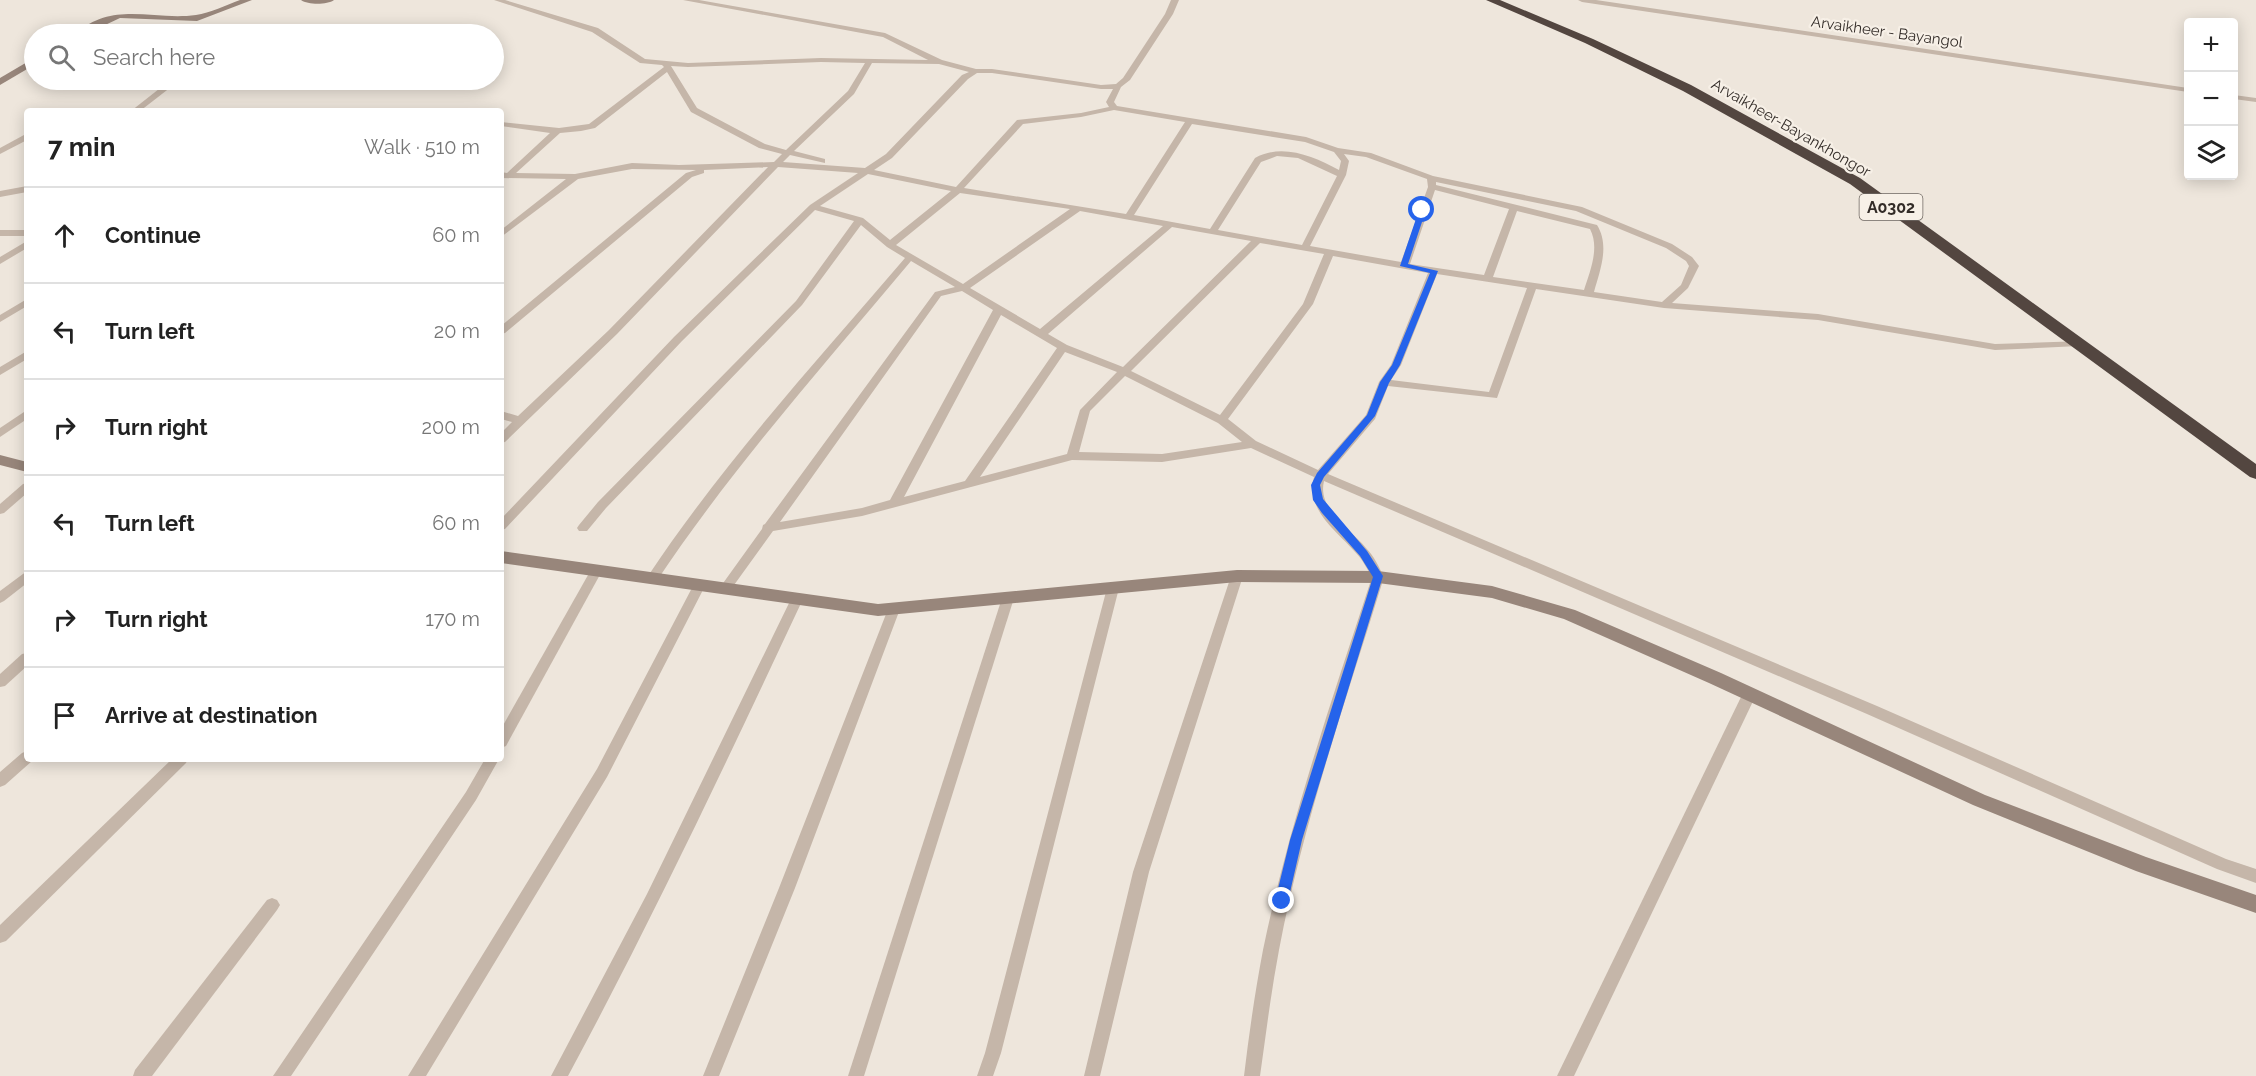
<!DOCTYPE html>
<html lang="en">
<head>
<meta charset="utf-8">
<style>
  body { margin:0; font-family:Raleway,sans-serif; background:#f2f2f2; color:#222 }
  .controls { position:absolute; right:18px; top:18px; display:grid; overflow:hidden; border-radius:6px; box-shadow:0 3px 15px #0003 }
  .controls button { width:54px; height:54px; display:grid; place-items:center; padding:0; border:0; border-bottom:2px solid #e0e0e0; background:#fff; color:#222; font:30px sans-serif }
  .stop { position:absolute; width:18px; height:18px; margin:-14px; border:4px solid #2563eb; border-radius:50%; background:#fff }
  .stop.end { background:#2563eb; border-color:#fff; box-shadow:0 2px 6px #0008 }
  .list { margin:0; padding:0; list-style:none }
  h2 { display:flex; justify-content:space-between; align-items:center; height:78px; margin:0; padding:0 24px; font-size:26px }
  h2 small { font-size:20px; font-weight:400; color:#767676 }
  .list li { display:grid; grid-template-columns:39px 1fr auto; gap:18px; align-items:center; box-sizing:border-box; height:96px; padding:0 24px; border-top:2px solid #e0e0e0 }
  .list b { display:block; font-size:22px; white-space:nowrap }
  .list em { font-size:20px; font-style:normal; color:#767676 }
  .icon { flex:none; width:33px; height:33px; fill:none; stroke:currentColor; stroke-width:2; stroke-linecap:round; stroke-linejoin:round }
  .map { position:relative; flex:none; width:2256px; height:1076px; overflow:hidden }
  .search { position:absolute; background:#fff; box-shadow:0 3px 15px #0003; left:24px; top:24px; width:480px; height:66px; display:flex; align-items:center; gap:15px; box-sizing:border-box; padding:0 21px; border-radius:33px; color:#767676; font-size:22px }
  .panel { position:absolute; background:#fff; box-shadow:0 3px 15px #0003; left:24px; top:108px; width:480px; height:654px; border-radius:6px }
  .map>svg:first-child { display:block }
  .lines { fill:none; stroke-linecap:round; stroke-linejoin:round }
  .street { fill:#c5b6a9; fill-rule:evenodd }
  .secondary { fill:#98867b; fill-rule:evenodd }
  .highway { fill:#534640; fill-rule:evenodd }
  .route { fill:#2563eb }
  .labels { text-anchor:middle; dominant-baseline:central; stroke-width:4.5; stroke-linejoin:round; paint-order:stroke }
  .far-street-label { font-size:15px; fill:#332c28; stroke:#f7f0e7 }
  .shield { fill:#f7f0e7; stroke:#6e6761; stroke-width:1.5 }
  .shield-label { font-size:16px; font-weight:bold; fill:#332c28 }
</style>
</head>
<body>
<div class="map">
<svg width="2256" height="1076" viewBox="0 0 2256 1076">
  <rect width="100%" height="100%" fill="#eee6dc"/>
  <g class="lines">
    <g class="street">
      <path d="M494 0H505L598 28 645 59 688 63 821 58 928 60 883 37 683 0H699L885 33 942 60 976 69H992L1101 85 1116 84 1123 78 1165 14 1171 0H1179L1173 14 1130 80 1121 87 1114 102 1117 106 1306 137 1338 148 1371 153 1433 176 1582 207 1672 244 1692 257 1699 266 1688 288 1672 303 1818 314 1995 344 2083 341V345L2079 346 1995 350 1818 320 1664 308 1536 289 1497 398 1388 386 1375 419 1328 474 1877 706 2226 859 2256 869V883L2217 869 1867 714 1324 481C1317 510 1351 529 1366 548 1374 556 1379 567 1384 577 1346 700 1303 823 1279 950 1271 992 1266 1034 1260 1076H1244C1249 1034 1255 992 1263 950 1289 823 1332 700 1372 577 1367 569 1363 560 1356 553 1337 531 1305 510 1314 477L1251 448 1162 462 1072 460 862 516 773 531 729 592H721L719 589 721 586 762 529 763 525 765 524 935 292 955 287 911 261C823 366 732 468 656 582H648L646 579 648 576C724 462 816 362 905 258L887 247 861 225 802 305 606 508 587 531H579L577 528 579 525 598 502 796 301 854 221 815 210 682 341 505 529 501 530V519L674 337 810 205 858 173 778 167 617 334 505 442 501 443V433L512 422 501 419V411L518 416 609 330 768 167 704 170V173L692 177 505 333 501 334V326L686 173 696 170 632 169 578 179 501 237V230L566 179 501 178V172L507 173 550 133 501 126V122L559 128 589 124 664 67 662 65 640 63 592 32ZM821 62 865 63 848 91 786 150 765 144 697 108 671 66 688 67ZM872 63 939 64 969 72 962 75 886 154 865 168 783 162 790 155 825 163V159L794 151 854 94ZM667 72 691 112 759 148 782 154 774 162 679 165 632 163 575 174 516 173 560 133 581 131 595 128ZM977 73H992L1101 89H1113L1106 102 1109 107 1081 113 1017 120 956 187 874 170 892 158 968 79ZM1114 110 1185 122 1126 214 964 188 1023 124 1081 117ZM1192 124 1305 142 1334 152 1341 161 1339 170C1313 156 1282 143 1255 158L1210 229 1134 215ZM1344 154 1366 157 1427 179 1428 187 1401 262 1310 246 1346 175 1349 161ZM1277 156 1298 158 1337 176 1302 245 1218 230 1261 162ZM868 174 951 191 890 240 863 218 820 206ZM1436 182 1576 211 1666 248 1686 261 1689 266 1681 285 1662 302 1594 292C1600 270 1610 246 1597 225L1436 185ZM1435 190 1509 209 1484 275 1410 264ZM960 193 1070 209 963 284 896 245ZM1080 211 1163 226 1040 329 970 288ZM1517 211 1590 229C1600 248 1590 271 1584 290L1493 277ZM1172 227 1251 241 1123 367 1067 345 1048 334ZM1260 243 1324 254 1303 304 1220 415 1131 371ZM1333 256 1428 273 1391 365 1379 382 1366 415 1318 470 1256 441 1228 419 1313 304ZM1437 274 1527 288 1489 392 1391 380 1401 365ZM962 291 993 310 890 500 862 508 780 522 941 296ZM1001 315 1057 348 965 481 904 497ZM1065 352 1117 372 1080 410 1067 454 980 477ZM1125 376 1218 423 1242 442 1162 454 1079 452 1090 411Z"/>
      <polygon points="1578,0 1596,0 2188,88 2188,92 1582,2"/>
      <polygon points="164,85 171,87 140,111 131,111"/>
      <polygon points="2234,95 2256,98 2256,102 2234,99"/>
      <polygon points="24,135 27,135 27,140 0,154 0,148"/>
      <polygon points="27,186 27,192 0,197 0,191"/>
      <rect x="0" y="230" width="27" height="6"/>
      <polygon points="27,241 27,248 0,264 0,257"/>
      <polygon points="27,299 27,306 0,322 0,315"/>
      <polygon points="27,351 27,359 0,375 0,367"/>
      <polygon points="27,410 27,419 0,437 0,428"/>
      <polygon points="27,483 27,493 4,513 0,514 0,504 23,484"/>
      <polygon points="596,566 600,568 602,571 506,746 501,748 501,729 592,568"/>
      <polygon points="27,571 27,583 4,601 0,603 0,591"/>
      <polygon points="1237,571 1241,573 1243,576 1149,872 1100,1076 1084,1076 1133,872 1231,576 1233,573"/>
      <polygon points="699,581 703,583 705,586 607,777 426,1076 408,1076 597,769 693,586 695,583"/>
      <polygon points="1113,583 1117,585 1119,588 1001,1053 993,1076 977,1076 985,1053 1107,588 1109,585"/>
      <polygon points="1008,593 1012,595 1014,598 864,1076 848,1076 1002,598 1004,595"/>
      <path d="M797 594 801 596 803 599C728 759 652 920 568 1076H551L647 894 791 599 793 596Z"/>
      <polygon points="894,604 898,606 900,609 795,888 719,1076 703,1076 779,888 888,609 890,606"/>
      <polygon points="27,653 27,666 5,686 0,687 0,674 22,654"/>
      <polygon points="1749,690 1754,691 1756,695 1574,1076 1557,1076 1742,695 1744,691"/>
      <polygon points="27,751 27,759 33,759 32,761 5,785 0,787 0,772 22,753"/>
      <polygon points="172,759 188,759 186,763 6,941 0,943 0,925"/>
      <polygon points="485,759 499,759 476,800 291,1076 273,1076 466,792"/>
      <polygon points="272,898 277,900 280,905 277,910 152,1076 133,1076 135,1070 267,900"/>
    </g>
    <g class="secondary">
      <path d="M240 0H252L197 21 120 18 86 34H75C114 0 152 21 196 15 210 13 226 5 240 0Z"/>
      <path d="M301 0H334C327 5 308 5 301 0Z"/>
      <polygon points="34,58 34,65 0,85 0,78"/>
      <polygon points="0,455 27,462 27,472 0,465"/>
      <polygon points="501,551 878,604 1237,570 1378,571 1492,586 1575,610 1721,673 1985,795 2146,857 2256,895 2256,913 2136,871 1973,805 1709,683 1564,619 1492,598 1378,583 1237,582 878,616 501,563"/>
    </g>
    <polygon class="highway" points="1486,0 1500,0 1593,39 1691,85 1860,178 2256,464 2256,479 2250,477 1850,184 1683,91 1585,43"/>
  </g>
  <polygon class="route" points="1422,208 1426,210 1408,264 1438,271 1400,365 1389,383 1375,416 1324,477 1320,485 1323,499 1367,551 1383,576 1302,840 1288,901 1282,906 1275,901 1290,840 1373,577 1360,556 1322,513 1313,500 1311,485 1317,473 1367,415 1380,382 1392,365 1430,273 1400,266 1419,210"/>
  <g class="labels">
    <g class="far-street-label">
      <text transform="translate(1887 32) rotate(8)">Arvaikheer - Bayangol</text>
      <text transform="translate(1791 128) rotate(30)">Arvaikheer-Bayankhongor</text>
    </g>
    <rect class="shield" x="1859.5" y="194" width="63" height="26" rx="4.5"/>
    <g class="shield-label">
      <text x="1891" y="207">A0302</text>
    </g>
  </g>
</svg>
<div class="controls">
<button>+</button>
<button>−</button>
<button><svg class="icon" aria-label="layers" viewBox="0 0 24 24"><path d="M12 4l9 5-9 5-9-5zM3 14l9 5 9-5"/></svg></button>
</div>
<div class="stop" style="left:1422px;top:210px"></div>
<div class="stop end" style="left:1282px;top:901px"></div>
<div class="search"><svg class="icon" aria-label="search" viewBox="0 0 24 24"><circle cx="10" cy="10" r="6"/><path d="M15 15l6 6"/></svg>Search here</div>
<section class="panel">
<h2>7 min<small>Walk · 510 m</small></h2>
<ul class="list">
<li><svg class="icon" aria-label="ahead" viewBox="0 0 24 24"><path d="M12 20V5M6 11l6-6 6 6"/></svg><div><b>Continue</b></div><em>60 m</em></li>
<li><svg class="icon" aria-label="left" viewBox="0 0 24 24"><path d="M17 20v-9H6M10 6l-5 5 5 5"/></svg><div><b>Turn left</b></div><em>20 m</em></li>
<li><svg class="icon" aria-label="right" viewBox="0 0 24 24"><path d="M7 20v-9h11M14 6l5 5-5 5"/></svg><div><b>Turn right</b></div><em>200 m</em></li>
<li><svg class="icon" aria-label="left" viewBox="0 0 24 24"><path d="M17 20v-9H6M10 6l-5 5 5 5"/></svg><div><b>Turn left</b></div><em>60 m</em></li>
<li><svg class="icon" aria-label="right" viewBox="0 0 24 24"><path d="M7 20v-9h11M14 6l5 5-5 5"/></svg><div><b>Turn right</b></div><em>170 m</em></li>
<li><svg class="icon" aria-label="arrive" viewBox="0 0 24 24"><path d="M6 21V4h12l-3 4 3 4H6"/></svg><div><b>Arrive at destination</b></div></li>
</ul>
</section>
</div>
</body>
</html>
